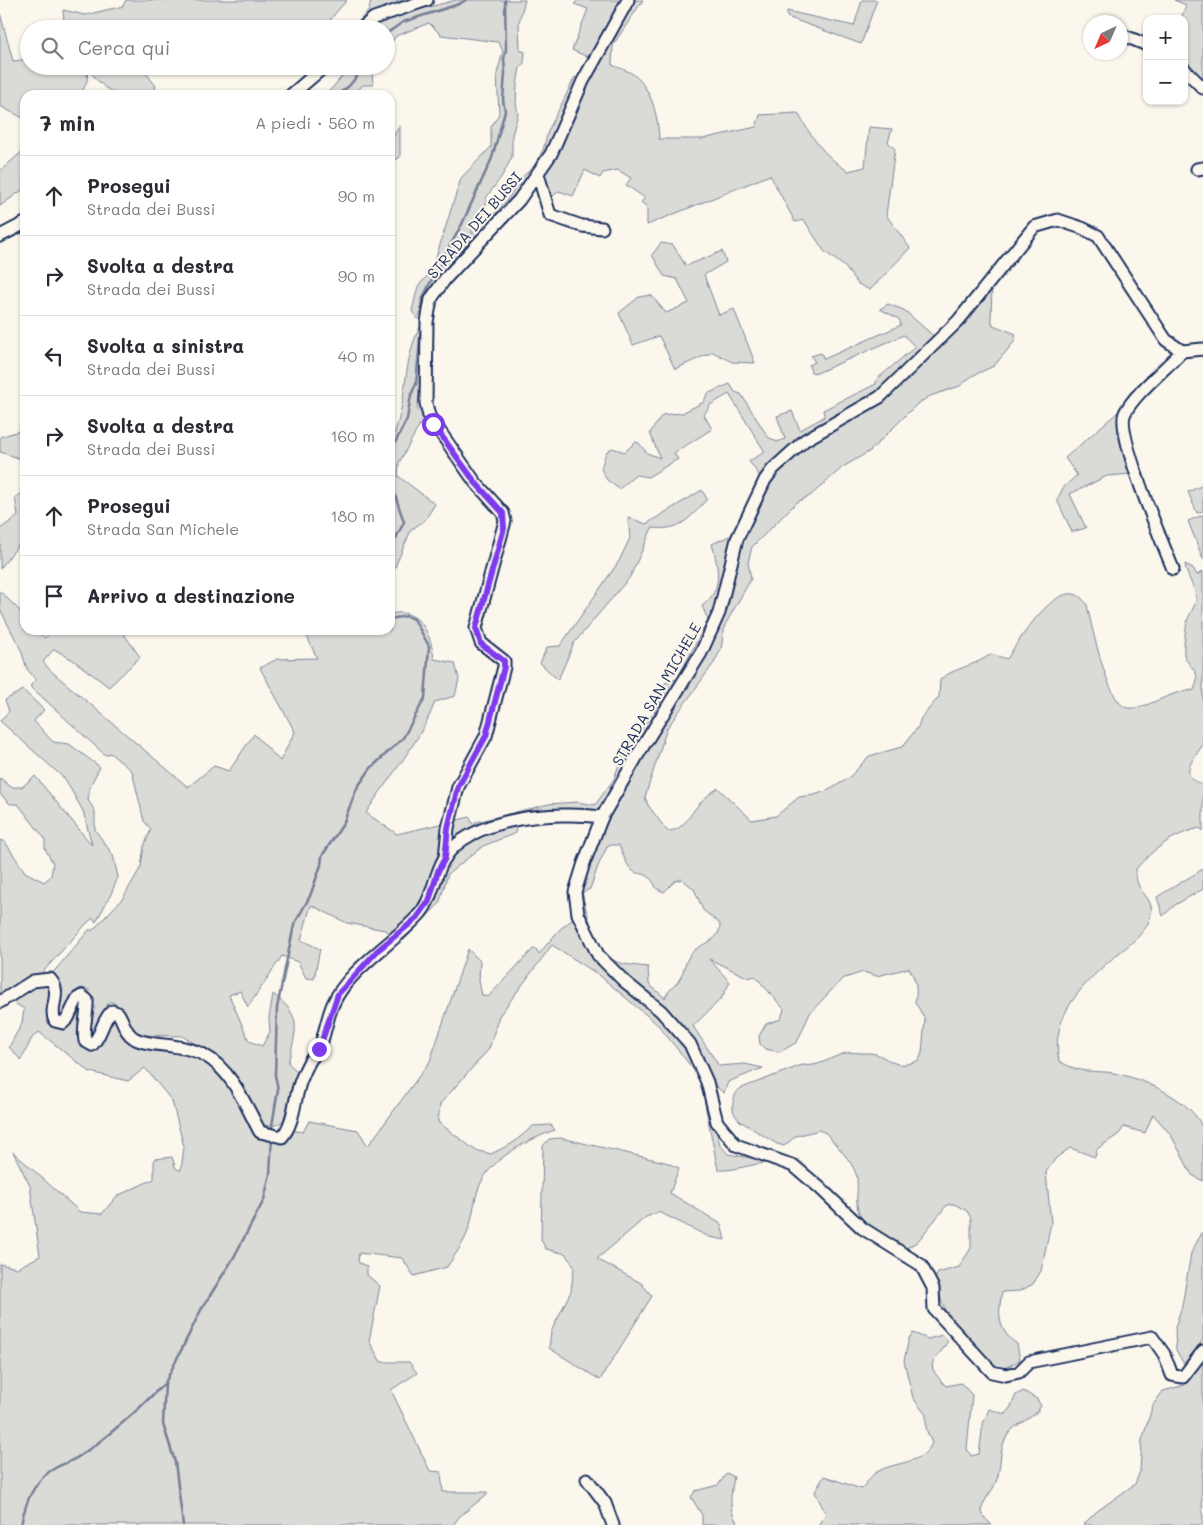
<!DOCTYPE html>
<html lang="it">
<head>
<meta charset="utf-8">
<style>
  body { margin:0; font-family:Mali,sans-serif; background:#f2f2f3; color:#2b2b33 }
  .controls { position:absolute; right:15px; top:15px; display:grid; overflow:hidden; border-radius:10px; box-shadow:0 1px 4px #0004 }
  .controls button { width:45px; height:45px; display:grid; place-items:center; padding:0; border:0; border-bottom:1px solid #e1e1e2; background:#fff; color:#2b2b33; font:25px sans-serif }
  .compass { position:absolute; left:1083px; top:15px; width:45px; height:45px; border-radius:50%; background:#fff; box-shadow:0 1px 4px #0004; rotate:224deg }
  .stop { position:absolute; width:15px; height:15px; margin:-11px; border:4px solid #7c3aed; border-radius:50%; background:#fff }
  .stop.end { background:#7c3aed; border-color:#fff; box-shadow:0 1px 5px #0008 }
  .list { margin:0; padding:0; list-style:none }
  h2 { display:flex; justify-content:space-between; align-items:center; height:65px; margin:0; padding:0 20px; font-size:21px }
  h2 small { font-size:16px; font-weight:400; color:#7c7c81 }
  .list li { display:grid; grid-template-columns:32px 1fr auto; gap:15px; align-items:center; box-sizing:border-box; height:80px; padding:0 20px; border-top:1px solid #e1e1e2 }
  .list b { display:block; font-size:19px; white-space:nowrap }
  .list p { margin:0; font-size:16px; white-space:nowrap; color:#7c7c81 }
  .list em { font-size:16px; font-style:normal; color:#7c7c81 }
  .icon { flex:none; width:28px; height:28px; fill:none; stroke:currentColor; stroke-width:2; stroke-linecap:round; stroke-linejoin:round }
  .map { position:relative; flex:none; width:1203px; height:1525px; overflow:hidden }
  .search { position:absolute; background:#fff; box-shadow:0 1px 4px #0004; left:20px; top:20px; width:375px; height:55px; display:flex; align-items:center; gap:12px; box-sizing:border-box; padding:0 18px; border-radius:28px; color:#7c7c81; font-size:19px }
  .panel { position:absolute; background:#fff; box-shadow:0 1px 4px #0004; left:20px; top:90px; width:375px; height:545px; border-radius:15px }
  .map>svg:first-child { display:block }
  .green { fill:#dadad7; stroke:#7a849a; fill-rule:evenodd }
  .lines { fill:none; stroke-linecap:round; stroke-linejoin:round }
  .stream { stroke:#747e96; stroke-width:2.5 }
  .minor-casing { stroke:#1b2f5e; stroke-width:15 }
  .minor { stroke:#fbf7ec; stroke-width:11 }
  .route { stroke:#7c3aed; stroke-width:6 }
  .labels { text-anchor:middle; dominant-baseline:central; stroke-width:4; stroke-linejoin:round; paint-order:stroke }
  .street-label { font-size:15px; fill:#1b2f5e; stroke:#fbf7ec }
</style>
</head>
<body>
<div class="map">
<svg width="1203" height="1525" viewBox="0 0 1203 1525">
  <rect width="100%" height="100%" fill="#fbf7ec"/>
  <filter id="ink" filterUnits="userSpaceOnUse"><feTurbulence type="fractalNoise" baseFrequency=".02" numOctaves="2"/><feDisplacementMap in="SourceGraphic" scale="10" xChannelSelector="R" yChannelSelector="G"/><feConvolveMatrix kernelMatrix="1 2 1 2 8 2 1 2 1" color-interpolation-filters="sRGB"/></filter>
  <g filter="url(#ink)">
    <g class="green">
      <polygon points="126,0 347,0 333,16 325,29 205,29 201,23 191,29 58,29 64,21 63,10 85,15 123,6"/>
      <polygon points="371,0 417,0 352,29 369,10"/>
      <path d="M456 0H525L519 22 520 50 525 52 524 63 520 68 517 84 516 103 518 114 512 135V157L502 176 486 198V209L472 226V234L488 221 507 200 523 176 533 168 543 150 548 131 575 77 581 81C565 117 550 153 526 186 492 232 447 270 417 319L412 311 418 286 431 272 438 251 461 178 491 147V127L499 114 497 74 503 51 498 42 441 35 429 23 396 36 386 51V29H367L380 20Z"/>
      <polygon points="578,0 625,0 590,58 572,50 588,9 574,4"/>
      <path d="M635 0H643L613 45 612 65C619 68 628 70 634 75 652 89 658 117 659 139H702L756 127 760 115 798 113C811 137 824 156 848 171L865 167 869 127 892 129 888 142 895 149 886 215 910 248 870 290 858 284 845 267 824 251 804 220 795 222 770 175 647 225V207L641 202 645 198 626 185 631 178 618 170 603 173 600 178 585 170 573 196 559 191 548 200 542 173 587 80Z"/>
      <polygon points="862,0 877,0 861,44 787,17 787,11 854,26"/>
      <polygon points="1174,0 1203,0 1203,78 1184,60 1184,19 1181,19 1186,5"/>
      <path d="M0 13 13 61 29 59V66H35L37 70 41 66H158L146 73 156 86 153 95C118 95 110 98 88 69L87 81 81 95H25V119L0 106Z"/>
      <polygon points="351,66 375,66 372,70 373,85 363,85 353,95 326,95"/>
      <polygon points="400,125 400,157 390,164 390,142"/>
      <polygon points="25,149 25,176 22,180 25,188 0,206 0,171"/>
      <polygon points="661,243 673,245 686,266 722,251 726,262 704,275 719,315 734,309 755,363 732,362 713,352 675,369 659,336 633,345 619,313 639,297 651,295 666,313 689,303 677,279 664,276 652,255"/>
      <path d="M992 285 991 318 993 325 1016 334 1014 342 994 366 972 376 960 386 930 396 916 405 870 451 843 467 810 496 797 502 752 547 748 562 751 579 725 625 721 649 714 663 667 728 645 797 648 805 667 831C684 831 689 815 699 804 704 798 711 793 718 788L752 820 776 816 799 797 814 795 829 790 849 778 869 756 902 747 918 727 921 718 939 697 940 680C952 668 976 666 991 654L1007 659C1019 640 1064 566 1087 605 1091 623 1108 705 1127 708 1140 710 1159 699 1171 695 1178 692 1186 691 1194 690 1203 668 1188 670 1184 654 1183 649 1186 624 1188 619 1190 613 1196 605 1196 598 1195 586 1186 576 1185 564L1193 568 1197 575 1203 571V744C1194 760 1176 775 1203 785V831L1200 828C1173 834 1153 849 1136 869 1136 874 1136 880 1138 884 1142 895 1154 900 1151 914 1148 932 1130 944 1118 954 1085 981 1049 1016 1059 1061 1078 1072 1085 1071 1106 1072 1134 1074 1197 1100 1203 1131 1203 1147 1203 1165 1203 1181L1192 1175 1171 1135 1153 1114 1145 1133 1124 1127 1119 1134 1097 1149 1095 1157 1070 1148 1056 1158 1046 1172 1051 1223 1041 1271 1033 1284 1020 1291 1002 1292C998 1314 997 1330 1017 1344L1020 1360 1003 1369 988 1361 947 1315 934 1280 938 1273 959 1267 971 1248V1218L967 1211 954 1204 947 1205 917 1242 903 1250C885 1238 860 1229 857 1205 856 1195 859 1184 856 1174 852 1160 835 1145 826 1133L819 1130 796 1136 784 1146 777 1144 740 1121C730 1112 731 1100 739 1089L802 1065C819 1068 830 1057 846 1053 852 1052 859 1053 865 1053 890 1052 889 1073 919 1060L922 1053 925 1019 915 1002C918 989 916 980 909 968L877 976 863 972 842 979 810 1013 797 1042 780 1052 765 1049 760 1044 759 1036 766 1024 781 1019 784 1009 755 976 749 978 709 959 730 982 721 999 693 1026 719 1066 745 1064 763 1068 728 1082 724 1093 713 1084 692 1042 600 954 581 913 578 890 597 835 696 664 740 537 772 475 794 452 873 406ZM608 845H619C622 852 625 862 630 868 640 880 645 865 657 889L664 892 675 881 682 879 694 889 703 910 720 924C720 944 700 941 690 955 684 963 684 973 679 980 674 988 669 988 665 998L649 984 648 967C638 966 626 965 617 962 596 953 587 913 582 893L590 889 598 866Z"/>
      <polygon points="888,304 904,310 937,339 878,395 761,478 749,461 765,452 729,394 710,405 704,415 712,429 674,453 678,459 648,477 636,475 619,489 607,480 601,469 606,452 612,448 625,452 635,442 639,443 647,453 660,458 650,433 662,415 682,413 704,402 707,394 730,384 735,392 741,394 768,437 777,442 785,439 777,416 792,411 800,430 824,417 823,410 876,384 876,380 915,347 904,335 817,373 811,372 809,365 815,362 811,356 821,353 824,359 901,325 899,319 880,309"/>
      <path d="M422 324V379L417 408 424 417 399 463 398 476 435 504 425 520 411 530 392 574 390 591V443C409 406 401 357 422 324Z"/>
      <polygon points="1118,412 1121,413 1117,424 1132,474 1107,476 1070,494 1086,528 1072,532 1057,500 1063,488 1077,475 1065,458"/>
      <polygon points="25,429 25,460 0,452 0,437"/>
      <polygon points="1203,485 1203,511 1197,513 1188,492"/>
      <path d="M702 490 707 499C689 519 681 531 652 528L630 577 574 643 558 680 540 663 547 647 560 646 619 561 630 538 628 517 646 524Z"/>
      <polygon points="25,492 25,536 0,569 0,529 18,516 15,497"/>
      <polygon points="1203,515 1203,559 1188,521"/>
      <path d="M729 536 733 538 715 613 697 652 600 813 576 810 488 831 515 825 516 833 483 846 448 874 439 904 403 941 385 930 347 923 311 905 301 940 320 949 314 979 306 978 298 962 282 956 248 1007 240 991 229 995 249 1041 262 1046 270 1032 269 1018 273 994C304 1017 296 1030 288 1063L298 1072 283 1121C274 1127 269 1128 259 1122L207 1051 182 1036 136 1035C126 1023 127 1009 110 1001 102 1012 100 1024 92 1036H88L91 998 89 990 81 988 74 992 62 1018H58L51 975 89 930H93L123 898 141 867 144 846 151 829 144 821 132 771 110 753 105 755 30 686 36 680 27 669 21 650 0 609V591L20 611H25V630H37L45 638 52 630H121L140 657 109 687 73 660 54 649 43 662 51 671 188 787 214 766 229 771 254 734 280 761 295 732 260 668 277 659 317 658 304 630H390V614C419 607 431 633 434 659L455 663 459 679 455 696 435 702C421 741 388 778 366 813L397 834 470 817 472 823 549 804 577 802 595 805 614 779 624 749 654 713 665 683 677 679 708 620 702 606C724 590 718 566 712 544Z"/>
      <polygon points="23,690 44,710 34,721 53,742 69,744 100,767 90,786 88,800 95,811 95,830 113,855 118,877 111,894 96,922 93,918 87,923 40,975 0,998 0,840 5,842 25,872 44,882 51,876 53,863 45,849 45,839 18,804 10,804 0,794 0,778 11,787 22,787 35,776 92,845 83,811 65,779 0,721 9,711 5,700"/>
      <polygon points="1203,869 1203,889 1175,905 1163,916 1157,897"/>
      <path d="M574 918 585 941 665 1021 685 1046 701 1079 658 1025 599 975 552 945 499 1016 489 1049 440 1104 438 1122 475 1150 491 1154 513 1143 533 1126 551 1125 555 1130C530 1139 496 1156 483 1179 474 1194 474 1214 468 1231 464 1243 454 1256 447 1267L414 1276 402 1258 359 1253 358 1262 367 1267V1275L380 1286 369 1341 381 1362H409L417 1373 391 1390 430 1471 441 1472 443 1492H488L486 1495 459 1517 453 1525H0V1264L17 1268 40 1256 30 1186 13 1152 80 1212 102 1214 117 1196 154 1179V1159L172 1157 176 1169 181 1170 184 1147 172 1101 145 1068 128 1081 90 1072 39 1032 32 1038 21 1060 9 1047 22 1023 24 1009 11 1001C24 992 34 980 50 987L49 1017 54 1027 64 1030 71 1022 82 1002C83 1021 76 1029 84 1047L96 1048 116 1016 122 1030C158 1042 203 1049 227 1082 234 1091 248 1121 256 1127 271 1137 287 1128 303 1132L309 1121 358 1130 368 1146 430 1061 468 949 480 961 479 981 482 995 488 997 533 949H536L539 954 559 930Z"/>
      <path d="M704 1099H709L720 1145 728 1154 769 1161 770 1163C752 1163 736 1171 718 1170Z"/>
      <polygon points="561,1138 665,1162 679,1168 670,1193 721,1224 725,1240 709,1237 659,1212 646,1217 597,1259 641,1283 652,1296 600,1380 549,1348 551,1332 571,1291 574,1267 566,1254 546,1249 541,1240 543,1146 549,1139"/>
      <polygon points="1203,1231 1203,1340 1184,1364 1176,1350 1175,1327 1182,1306 1191,1253"/>
      <path d="M913 1333 928 1339 942 1335 948 1340C937 1364 920 1359 946 1386L961 1383 972 1395 967 1449 971 1456 979 1454 983 1424 989 1409 1005 1414 1010 1408 1016 1395 1023 1391 1037 1399 1041 1406C1034 1420 1015 1422 1007 1436 998 1451 1002 1467 996 1482 993 1491 983 1500 982 1509 982 1517 987 1520 992 1525H818L826 1514 815 1492 824 1476 861 1489C866 1484 871 1475 877 1472 895 1461 923 1465 932 1443L926 1429V1415L913 1398 904 1361 909 1338Z"/>
      <path d="M1203 1362V1470C1200 1482 1203 1510 1203 1525H1083L1096 1512 1135 1484 1140 1471 1142 1440 1153 1405 1163 1391 1185 1385Z"/>
      <path d="M727 1473 734 1477C731 1496 727 1509 739 1525H702V1515L691 1497 695 1491 718 1485Z"/>
    </g>
    <g class="lines">
      <g class="stream">
        <polyline points="386,34 403,22 459,4 466,0"/>
        <polyline points="337,95 349,86 363,69"/>
        <polyline points="0,242 25,231"/>
        <polyline points="421,309 422,300 431,281 462,224 492,158 505,111 503,100 505,73 504,59 506,49 505,0"/>
        <polyline points="390,464 395,443 407,419 411,395 416,384 421,328"/>
        <polyline points="390,480 404,522 390,550"/>
        <polyline points="271,1132 278,1089 275,1075 277,1008 294,925 310,896 321,865 322,856 343,824 357,788 371,768 403,738 425,698 429,646 414,619 406,616 390,619"/>
        <polyline points="165,1384 163,1424 175,1462 183,1525"/>
        <polyline points="137,1410 165,1383 201,1310 234,1257 264,1200 270,1174 272,1137"/>
        <path d="M21 1525C25 1503 35 1478 57 1467 65 1463 73 1461 81 1455 101 1442 118 1427 136 1411"/>
      </g>
      <g class="minor-casing">
        <g id="minor">
          <polyline points="361,29 374,18 427,0"/>
          <polyline points="1120,34 1147,45"/>
          <polyline points="1184,69 1203,88"/>
          <polyline points="291,95 325,66"/>
          <polyline points="1197,169 1203,168"/>
          <polyline points="538,174 550,215 582,226 602,228"/>
          <polyline points="0,236 25,223"/>
          <polyline points="1203,349 1182,351 1166,340 1098,236 1082,228 1058,220 1034,227 958,321 880,397 805,440 773,469 765,480 737,539 719,613 701,653 640,751 602,817 584,863 575,892 578,914 598,955 624,981 661,1011 690,1044 707,1082 717,1122 736,1145 794,1166 820,1188 862,1228 921,1265 933,1288 934,1309 992,1372 1006,1375 1019,1372 1029,1362 1152,1337 1164,1354 1172,1375 1183,1377 1203,1351"/>
          <path d="M1173 569C1163 544 1115 432 1125 413 1134 394 1167 368 1182 351"/>
          <polyline points="445,858 448,828 458,787 486,736 504,667 504,661 481,643 476,628 505,521 503,513 475,482 429,416 426,403 427,322 431,299 445,279 519,200 551,154 583,81 628,0"/>
          <path d="M0 1002 33 981 50 979C63 993 48 1008 55 1021L63 1023 68 1018 77 999 82 996 87 1000C88 1014 82 1027 85 1041L92 1045C102 1035 102 1020 112 1011L118 1013C124 1021 124 1032 134 1038 147 1047 184 1043 204 1055 232 1070 246 1106 260 1132L282 1137C295 1122 294 1098 301 1080 304 1073 307 1065 311 1059 314 1055 318 1052 320 1047 325 1033 327 1018 333 1004 347 971 393 943 417 917 433 901 433 878 444 859 471 816 557 811 602 817"/>
          <polyline points="587,1479 605,1503 613,1525"/>
        </g>
      </g>
      <use href="#minor" class="minor"/>
    </g>
  </g>
  <g class="lines" filter="url(#ink)">
    <polyline class="route" points="319,1049 338,994 378,950 417,918 429,901 438,871 445,858 448,828 458,787 486,736 504,667 504,661 481,644 476,628 504,528 503,513 475,482 433,424"/>
  </g>
  <g class="labels">
    <g class="street-label">
      <text transform="translate(474 225) rotate(-49)">STRADA DEI BUSSI</text>
      <text transform="translate(656 694) rotate(-60)">STRADA SAN MICHELE</text>
    </g>
  </g>
</svg>
<div class="controls">
<button>+</button>
<button>−</button>
</div>
<svg class="compass" viewBox="-18 -18 36 36"><path d="M0-13l5 13h-10z" fill="#e53935"/><path d="M0 13l5-13h-10z" fill="#7c7c81"/></svg>
<div class="stop" style="left:433px;top:424px"></div>
<div class="stop end" style="left:319px;top:1049px"></div>
<div class="search"><svg class="icon" aria-label="search" viewBox="0 0 24 24"><circle cx="10" cy="10" r="6"/><path d="M15 15l6 6"/></svg>Cerca qui</div>
<section class="panel">
<h2>7 min<small>A piedi · 560 m</small></h2>
<ul class="list">
<li><svg class="icon" aria-label="ahead" viewBox="0 0 24 24"><path d="M12 20V5M6 11l6-6 6 6"/></svg><div><b>Prosegui</b><p>Strada dei Bussi</p></div><em>90 m</em></li>
<li><svg class="icon" aria-label="right" viewBox="0 0 24 24"><path d="M7 20v-9h11M14 6l5 5-5 5"/></svg><div><b>Svolta a destra</b><p>Strada dei Bussi</p></div><em>90 m</em></li>
<li><svg class="icon" aria-label="left" viewBox="0 0 24 24"><path d="M17 20v-9H6M10 6l-5 5 5 5"/></svg><div><b>Svolta a sinistra</b><p>Strada dei Bussi</p></div><em>40 m</em></li>
<li><svg class="icon" aria-label="right" viewBox="0 0 24 24"><path d="M7 20v-9h11M14 6l5 5-5 5"/></svg><div><b>Svolta a destra</b><p>Strada dei Bussi</p></div><em>160 m</em></li>
<li><svg class="icon" aria-label="ahead" viewBox="0 0 24 24"><path d="M12 20V5M6 11l6-6 6 6"/></svg><div><b>Prosegui</b><p>Strada San Michele</p></div><em>180 m</em></li>
<li><svg class="icon" aria-label="arrive" viewBox="0 0 24 24"><path d="M6 21V4h12l-3 4 3 4H6"/></svg><div><b>Arrivo a destinazione</b></div></li>
</ul>
</section>
</div>
</body>
</html>
